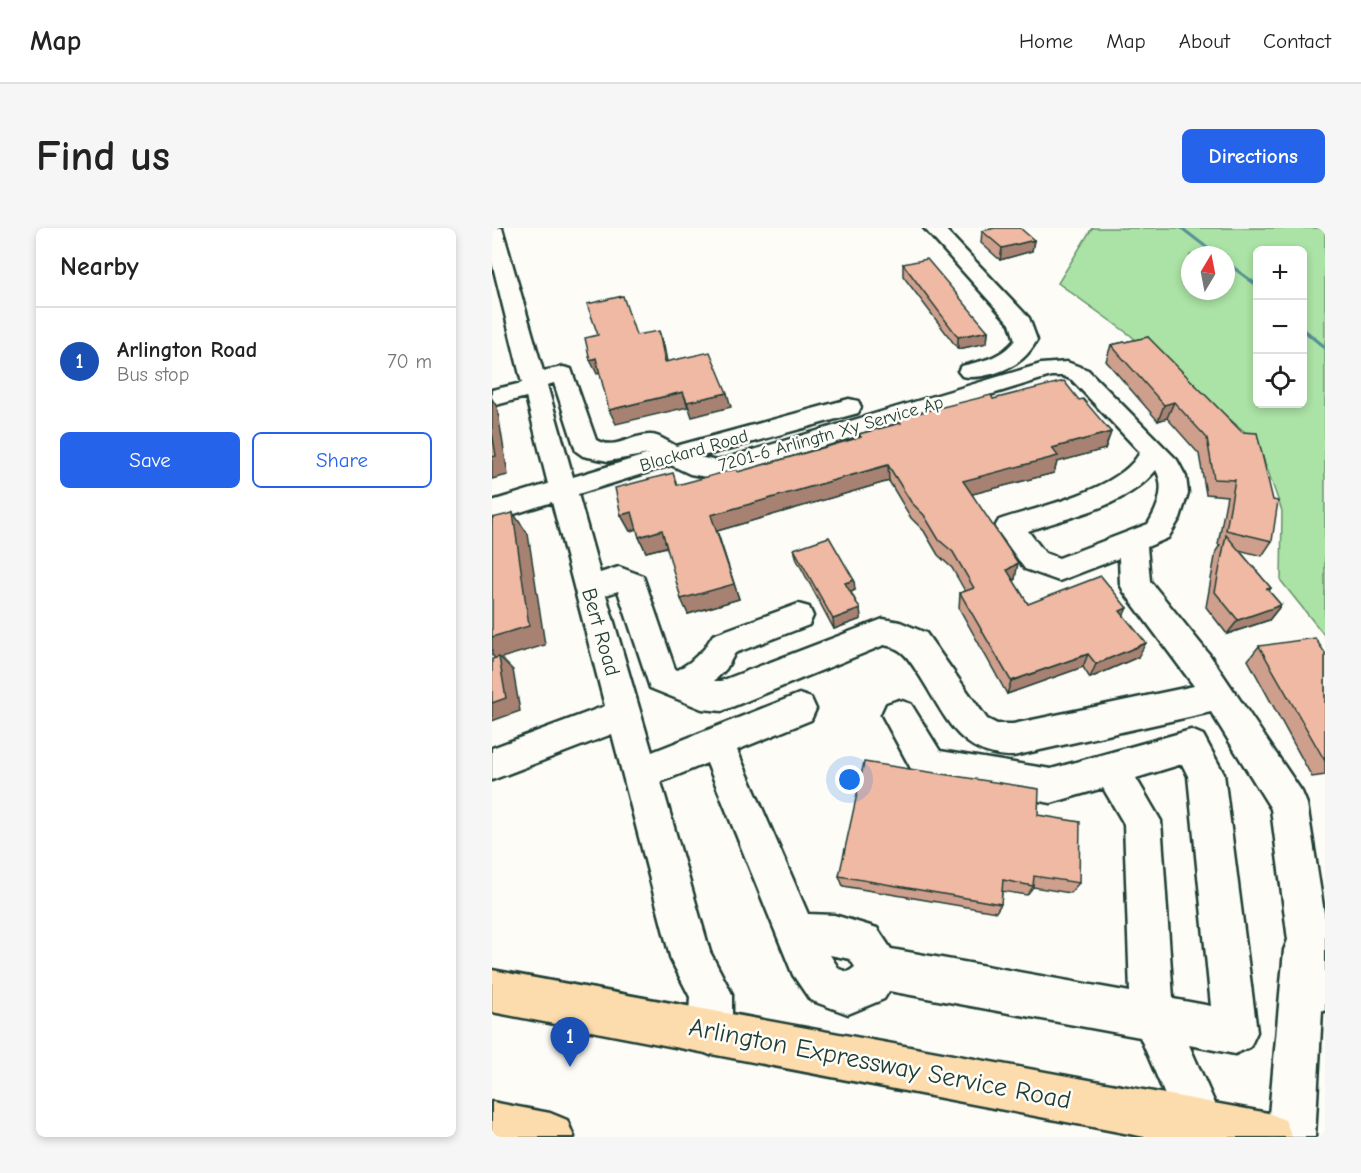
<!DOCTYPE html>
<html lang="en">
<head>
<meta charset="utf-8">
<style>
  body { margin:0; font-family:"Comic Neue",sans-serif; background:#f6f6f6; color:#222 }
  .controls { position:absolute; right:18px; top:18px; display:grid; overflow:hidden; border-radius:9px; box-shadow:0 3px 9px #0003 }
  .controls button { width:54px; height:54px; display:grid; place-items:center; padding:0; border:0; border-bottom:2px solid #e0e0e0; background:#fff; color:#222; font:30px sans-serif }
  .compass { position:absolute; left:689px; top:18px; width:54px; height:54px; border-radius:50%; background:#fff; box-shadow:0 3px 9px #0003; rotate:10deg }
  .you { position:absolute; left:358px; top:552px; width:21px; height:21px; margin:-15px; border:4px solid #fff; border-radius:50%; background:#1a73e8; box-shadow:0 0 0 9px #1a73e833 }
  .badge { display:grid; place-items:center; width:39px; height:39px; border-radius:50%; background:#2563eb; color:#fff; font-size:20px; font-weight:700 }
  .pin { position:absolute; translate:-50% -50px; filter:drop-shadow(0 2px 3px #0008) }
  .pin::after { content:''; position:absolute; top:32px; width:21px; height:18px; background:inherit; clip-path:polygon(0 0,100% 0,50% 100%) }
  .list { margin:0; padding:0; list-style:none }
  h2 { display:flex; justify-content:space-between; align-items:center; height:78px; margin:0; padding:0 24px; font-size:26px }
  h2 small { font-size:20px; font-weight:400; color:#767676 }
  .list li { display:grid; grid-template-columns:39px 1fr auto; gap:18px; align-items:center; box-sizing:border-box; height:108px; padding:0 24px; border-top:2px solid #e0e0e0 }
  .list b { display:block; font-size:22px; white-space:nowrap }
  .list p { margin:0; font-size:20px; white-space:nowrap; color:#767676 }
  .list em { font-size:20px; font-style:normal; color:#767676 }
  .actions { display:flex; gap:12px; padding:18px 24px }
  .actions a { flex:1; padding:14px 0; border:2px solid #2563eb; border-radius:9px; text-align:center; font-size:21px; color:#2563eb }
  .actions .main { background:#2563eb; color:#fff }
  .icon { flex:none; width:33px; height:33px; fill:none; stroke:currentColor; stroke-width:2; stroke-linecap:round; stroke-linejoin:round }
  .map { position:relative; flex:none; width:833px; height:909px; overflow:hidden; border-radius:9px }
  header { display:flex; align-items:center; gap:36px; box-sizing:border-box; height:84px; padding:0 30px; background:#fff; border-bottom:2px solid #e0e0e0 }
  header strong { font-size:28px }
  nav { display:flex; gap:33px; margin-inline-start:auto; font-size:21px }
  .intro { display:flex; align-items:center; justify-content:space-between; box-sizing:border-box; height:144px; padding:0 36px }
  h1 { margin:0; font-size:42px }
  .button { padding:15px 27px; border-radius:9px; background:#2563eb; color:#fff; font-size:21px; font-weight:700 }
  main { display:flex; gap:36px; padding:0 36px }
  aside { flex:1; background:#fff; border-radius:9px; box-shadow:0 3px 9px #0003 }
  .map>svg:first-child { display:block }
  .green { fill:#abe2a5; stroke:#65906c; stroke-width:1.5; fill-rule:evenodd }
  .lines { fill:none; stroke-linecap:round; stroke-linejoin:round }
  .stream { fill:#559095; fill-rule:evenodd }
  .minor-casing { stroke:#1f3d34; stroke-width:5 }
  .major-casing { stroke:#1f3d34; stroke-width:5 }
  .highway-casing { stroke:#1f3d34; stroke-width:5 }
  .minor { fill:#fdfcf7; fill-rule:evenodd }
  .major { fill:#fcdcac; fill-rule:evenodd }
  .highway { fill:#fcdcac; fill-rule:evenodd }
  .wall { fill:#ce9f8c; stroke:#1f3d34; stroke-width:1.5 }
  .shaded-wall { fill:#a78272; stroke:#1f3d34; stroke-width:1.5 }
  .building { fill:#efb9a3; stroke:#1f3d34; stroke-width:1.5 }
  .labels { text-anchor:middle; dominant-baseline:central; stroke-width:5; stroke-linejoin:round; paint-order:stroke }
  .far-street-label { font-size:18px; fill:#1f3d34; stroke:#fdfcf7 }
  .street-label { font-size:21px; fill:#1f3d34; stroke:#fdfcf7 }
  .near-street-label { font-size:26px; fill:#1f3d34; stroke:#fdfcf7 }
</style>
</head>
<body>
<header>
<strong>Map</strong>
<nav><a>Home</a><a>Map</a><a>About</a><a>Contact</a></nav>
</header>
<div class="intro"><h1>Find us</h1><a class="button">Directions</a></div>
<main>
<aside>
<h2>Nearby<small></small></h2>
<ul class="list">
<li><span class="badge" style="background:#1a4fb4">1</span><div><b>Arlington Road</b><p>Bus stop</p></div><em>70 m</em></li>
</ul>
<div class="actions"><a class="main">Save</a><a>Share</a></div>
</aside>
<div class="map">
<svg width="833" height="909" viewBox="0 0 833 909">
  <rect width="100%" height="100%" fill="#fdfcf7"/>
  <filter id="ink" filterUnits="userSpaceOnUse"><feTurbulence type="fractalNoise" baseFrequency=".0167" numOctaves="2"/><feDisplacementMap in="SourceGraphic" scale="12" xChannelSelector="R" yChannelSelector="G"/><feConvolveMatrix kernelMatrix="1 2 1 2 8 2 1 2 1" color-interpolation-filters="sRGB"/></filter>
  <g filter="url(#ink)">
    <path class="green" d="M600 0H833V408L789 353 790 283 766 215 638 107 566 55ZM766 22H810V176H766ZM698 27H734V63H698Z"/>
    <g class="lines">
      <g class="stream">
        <polygon points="687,0 692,0 727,27 722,27"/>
        <polygon points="734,32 766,56 766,60 734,36"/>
        <polygon points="810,98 833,117 833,122 810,103"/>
      </g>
      <g class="minor-casing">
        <g id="minor">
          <path d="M0 0H10L51 143 71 139 79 141 104 212C122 223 139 207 157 207 166 206 176 214 184 218L357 171 366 173 369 179 366 185 207 229 225 233 549 136 575 134 596 142 685 232 694 249 696 265 688 290 676 310 655 319 658 353 717 426 810 564 815 576 833 691V783L830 782 823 909H775L792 722 796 712 779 581 719 484 521 528C465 528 453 486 426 445 416 430 411 420 392 417L230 483 210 481 158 460 126 363 114 367 160 524 307 466 319 470 324 481 319 492 245 522 316 686 342 687 385 700 399 721 638 764 632 596 611 560 559 575 437 554 424 550 390 487 395 476 407 472 419 476 448 523 559 541 699 502 711 507 732 546 765 804 758 819 743 826 697 817 732 896 727 909H691L648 809 397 763 392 771 356 786 318 772 301 747 290 720 215 535 169 554 218 724 240 766V805L233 820 218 827 203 820 196 805 198 769 179 732 120 506 0 552V520L113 478 60 274 0 293V273L56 256 34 169 0 178V162L30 155 0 34ZM559 148H571L580 152 648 224C629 262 546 279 507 292L503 299 533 341 567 353 627 330 628 356 632 364 702 458 521 496H505L495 491 434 405 408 394 391 391 229 453H222L234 441 243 425 317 397 321 388 317 379 306 376 221 407 212 421 198 434 186 442 183 441 151 348 127 339 108 345 86 266 179 237 198 246 225 251ZM62 155 84 223 91 228 116 233 157 226 81 249 55 157ZM664 242C674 259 666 280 656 296L567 330 553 325 536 303C579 288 634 279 664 242ZM690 536 696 548 719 778 681 771 669 593 644 550ZM338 727 358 731 363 739 356 744 347 741Z"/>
          <path d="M432 0H452L537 90 545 112C541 119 536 126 530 131 517 143 487 152 470 148L466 143 470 138C490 133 509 130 523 112L518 96Z"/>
        </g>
      </g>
      <g class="major-casing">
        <polygon id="major" points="0,742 776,885 793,892 800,909 653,909 0,784"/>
      </g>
      <g class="highway-casing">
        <polygon id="highway" points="0,874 58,885 75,892 82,909 0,909"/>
      </g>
      <use href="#minor" class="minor"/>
      <use href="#major" class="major"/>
      <use href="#highway" class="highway"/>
    </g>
    <g class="wall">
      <polygon points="490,3 542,12 540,23 508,32 489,15"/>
      <polygon points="411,36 496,103 495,115 466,121 411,48"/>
      <polygon points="656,109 780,313 770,328 747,322 779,360 777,363 789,377 777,392 735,406 714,379 724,323 728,317 726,316 735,268 714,266 707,226 675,190 666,193 614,133 619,117"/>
      <polygon points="501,171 587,172 619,204 613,221 565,234 562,245 480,266 523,351 521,352 536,376 632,388 646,429 598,450 591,439 515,466 467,380 468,365 473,363 460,340 446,327 432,303 419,290 397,253 225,303 247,371 196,386 175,319 154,324 147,309 145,301 138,303 129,287 186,257 246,244 368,209 367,206 406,195 406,190"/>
      <polygon points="302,321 363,362 359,364 368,381 369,391 342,401 305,332"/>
      <polygon points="767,418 833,425 833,547 820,549 756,432"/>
      <polygon points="546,587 587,655 578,665 541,659 535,667 510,663 509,676 504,684 351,658 347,648"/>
    </g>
    <g class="shaded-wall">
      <polygon points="542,12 540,23 508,32 510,20"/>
      <polygon points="167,103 172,118 178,149 173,134"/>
      <polygon points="496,103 495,115 466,121 466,109"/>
      <polygon points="104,130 111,145 105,146 98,132"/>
      <polygon points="191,164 196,179 124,196 117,182"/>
      <polygon points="235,165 239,179 200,189 195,174"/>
      <polygon points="0,171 5,179 16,247 0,251"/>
      <polygon points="682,174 675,190 666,193 672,177"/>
      <polygon points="619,204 613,221 565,234 562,245 469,269 471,253 560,220"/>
      <polygon points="396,237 397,253 225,303 247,371 196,386 189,371 219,287"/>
      <polygon points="140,284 148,300 138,303 129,287"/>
      <polygon points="21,285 36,306 53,417 9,430 21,442 28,483 0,493 0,475 4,431 0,427 0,409"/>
      <polygon points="170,302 177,318 154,324 147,309"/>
      <polygon points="526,335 523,351 512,358 515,342"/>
      <polygon points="362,352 363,362 355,366 353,355"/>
      <polygon points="789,377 777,392 735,406 746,392"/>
      <polygon points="635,380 628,395 628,383"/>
      <polygon points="368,381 369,391 342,401 341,391"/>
      <polygon points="654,415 646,429 598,450 604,436"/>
      <polygon points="596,426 591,439 515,466 519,453"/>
    </g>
    <g class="building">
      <polygon points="503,0 528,0 542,12 510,20 490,3"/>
      <polygon points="435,31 496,103 466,109 411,36"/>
      <polygon points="131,68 144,107 167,103 173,134 218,124 235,165 195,174 191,164 117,182 104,130 98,132 93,110 106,107 95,76"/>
      <polygon points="656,109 750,204 765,205 781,272 786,273 780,313 734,302 743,252 722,251 715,210 682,174 672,177 619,117"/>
      <polygon points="572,153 587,172 591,171 619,204 560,220 566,228 471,253 526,335 515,342 536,376 609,348 635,380 628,383 654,415 604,436 596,426 519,453 468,365 482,360 461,324 447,312 432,287 419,274 396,237 219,287 242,356 189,371 170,302 147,309 140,284 129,287 123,260 181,245 185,257 244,241 246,244 369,209 367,206 409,195 406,190 499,167 501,171"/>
      <polygon points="0,203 4,228 0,229"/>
      <polygon points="21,285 37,398 0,409 0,290"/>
      <polygon points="734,307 779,360 775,361 789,377 746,392 723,364"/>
      <polygon points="337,309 362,352 353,355 368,381 341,391 302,321"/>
      <polygon points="823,410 833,425 833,533 767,418"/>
      <polygon points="7,429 14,470 0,475 0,431"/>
      <polygon points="372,534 547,561 546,587 588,594 587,655 542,648 541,658 511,652 509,676 347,648"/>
    </g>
  </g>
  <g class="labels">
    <g class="far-street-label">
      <text transform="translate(339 206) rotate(-16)">7201-6 Arlingtn Xy Service Ap</text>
      <text transform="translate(202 223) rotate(-16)">Blackard Road</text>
    </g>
    <g class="street-label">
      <text transform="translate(109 404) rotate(74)">Bert Road</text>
    </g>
    <g class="near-street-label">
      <text transform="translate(388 836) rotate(11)">Arlington Expressway Service Road</text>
    </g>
  </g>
</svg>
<div class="controls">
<button>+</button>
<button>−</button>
<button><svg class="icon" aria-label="locate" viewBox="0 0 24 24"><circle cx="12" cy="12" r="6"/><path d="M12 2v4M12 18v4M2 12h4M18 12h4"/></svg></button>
</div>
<svg class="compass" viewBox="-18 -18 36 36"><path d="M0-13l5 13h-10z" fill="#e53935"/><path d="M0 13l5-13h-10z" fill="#767676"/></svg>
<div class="you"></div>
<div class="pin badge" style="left:78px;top:839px;background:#1a4fb4">1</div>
</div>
</main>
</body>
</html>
